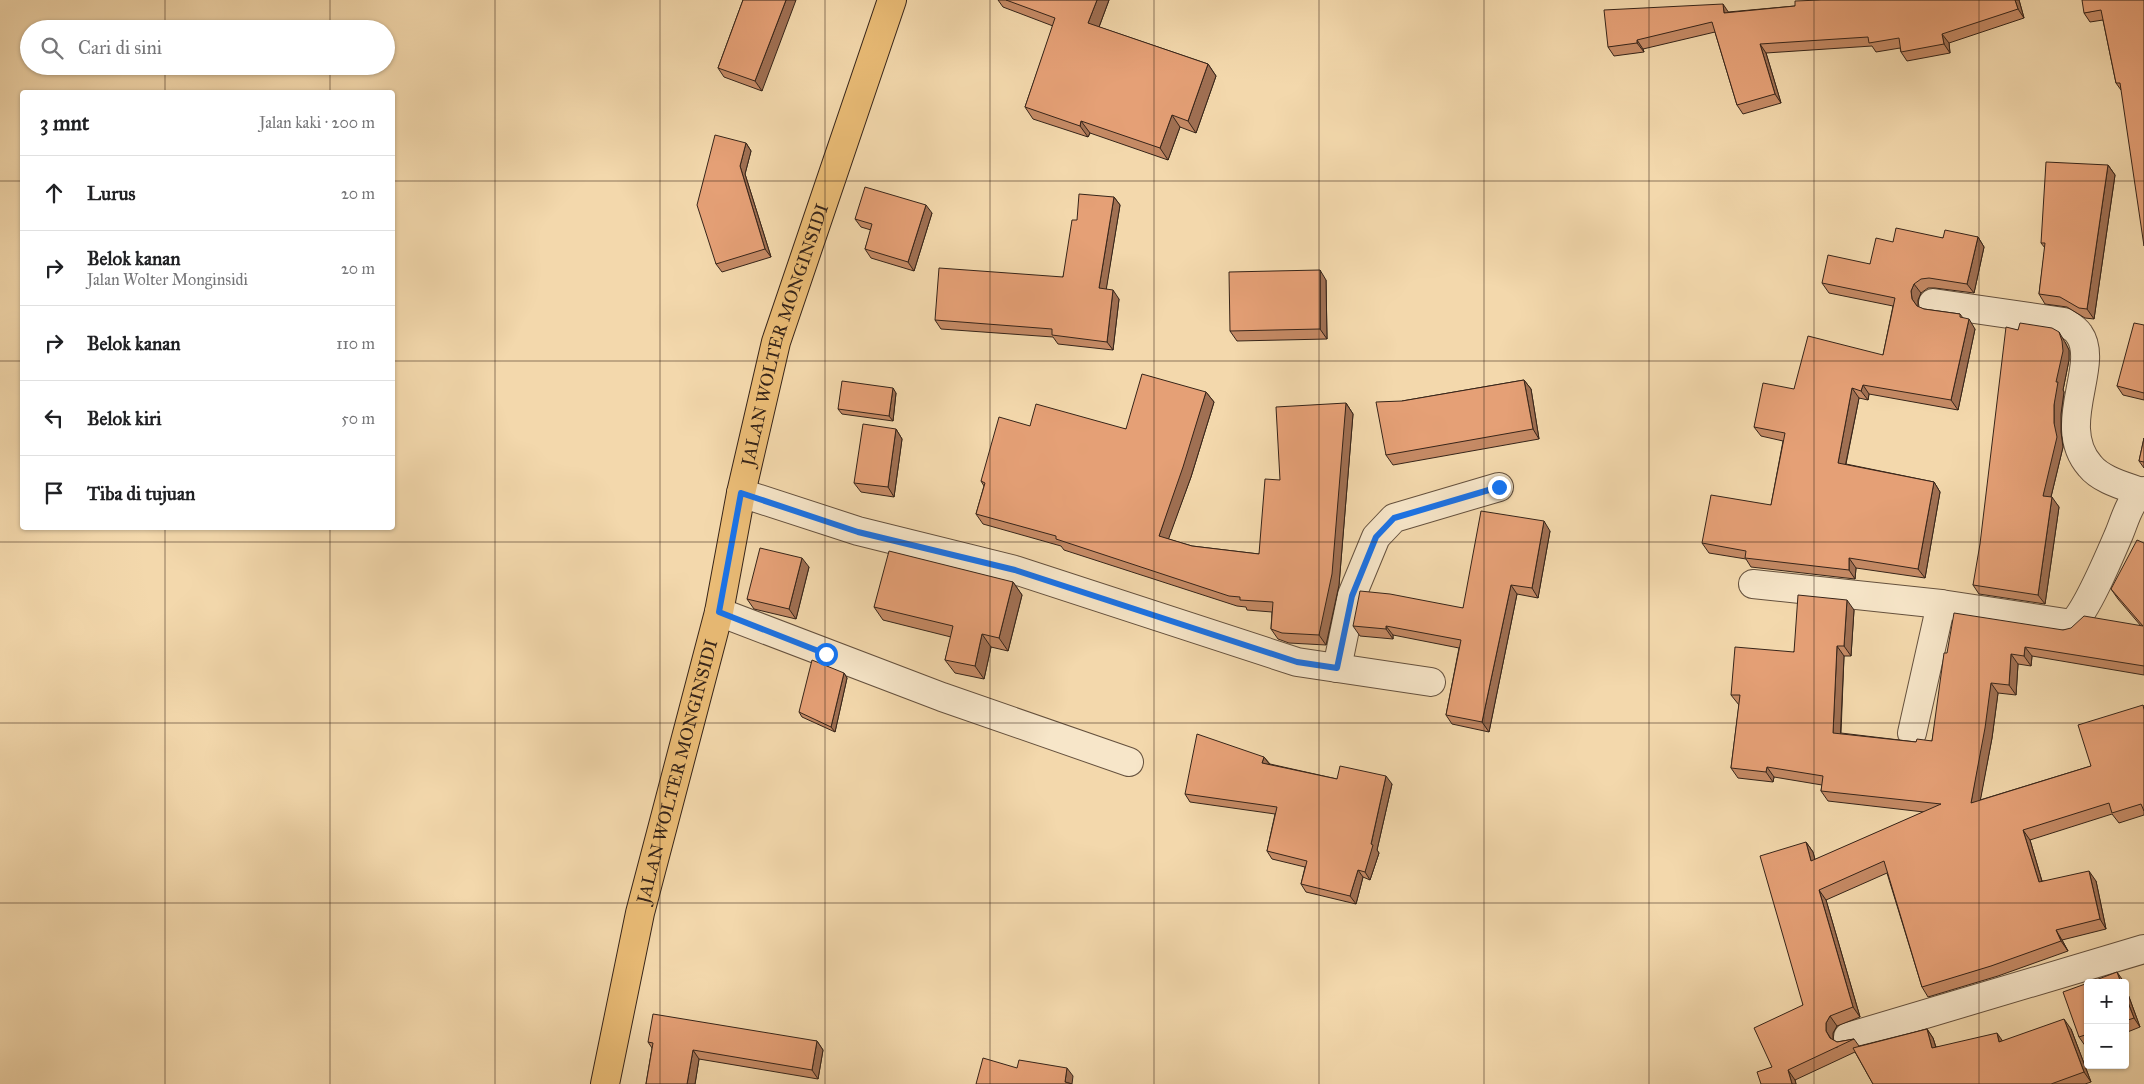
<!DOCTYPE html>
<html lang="id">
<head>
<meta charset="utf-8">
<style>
  body { margin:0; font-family:"IM FELL Great Primer",serif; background:#f2f2f2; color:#202124 }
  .controls { position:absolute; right:15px; bottom:15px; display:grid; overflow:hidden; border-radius:5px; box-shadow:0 1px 4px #0004 }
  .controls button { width:45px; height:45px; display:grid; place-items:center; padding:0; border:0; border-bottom:1px solid #e0e0e0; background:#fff; color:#202124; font:25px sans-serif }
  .stop { position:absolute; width:15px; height:15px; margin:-11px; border:4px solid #1a73e8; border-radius:50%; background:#fff }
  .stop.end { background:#1a73e8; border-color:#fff; box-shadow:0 1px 5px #0008 }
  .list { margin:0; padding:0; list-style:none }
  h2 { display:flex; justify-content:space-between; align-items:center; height:65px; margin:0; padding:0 20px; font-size:21px }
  h2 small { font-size:16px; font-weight:400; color:#757577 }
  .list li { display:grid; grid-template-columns:32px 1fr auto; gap:15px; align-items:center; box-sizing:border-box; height:75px; padding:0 20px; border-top:1px solid #e0e0e0 }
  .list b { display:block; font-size:19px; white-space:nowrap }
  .list p { margin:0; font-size:16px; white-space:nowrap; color:#757577 }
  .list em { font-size:16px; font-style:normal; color:#757577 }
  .icon { flex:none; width:28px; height:28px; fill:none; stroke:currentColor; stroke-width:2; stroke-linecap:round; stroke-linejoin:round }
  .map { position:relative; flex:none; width:2144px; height:1084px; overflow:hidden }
  .search { position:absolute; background:#fff; box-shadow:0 1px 4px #0004; left:20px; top:20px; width:375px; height:55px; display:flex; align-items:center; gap:12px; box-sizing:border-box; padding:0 18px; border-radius:28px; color:#757577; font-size:19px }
  .panel { position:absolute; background:#fff; box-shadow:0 1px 4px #0004; left:20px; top:90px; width:375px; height:440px; border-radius:5px }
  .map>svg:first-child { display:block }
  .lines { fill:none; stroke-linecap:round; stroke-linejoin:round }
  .minor-casing { stroke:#65513e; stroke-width:30 }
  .major-casing { stroke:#362419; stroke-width:30 }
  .minor { stroke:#f7e6c9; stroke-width:28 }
  .major { stroke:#eabc76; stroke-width:28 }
  .wall { fill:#c58a65; stroke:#362419 }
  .shaded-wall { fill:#a07053; stroke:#362419 }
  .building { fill:#e5a076; stroke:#362419 }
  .route { stroke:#1a73e8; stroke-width:6 }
  .grid { fill:none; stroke:#362419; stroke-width:1; stroke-opacity:0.55 }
  .labels { text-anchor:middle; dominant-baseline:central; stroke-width:4.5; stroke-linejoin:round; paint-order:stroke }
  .street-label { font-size:18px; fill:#362419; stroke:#f7e6c9 }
</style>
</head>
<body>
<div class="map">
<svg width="2144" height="1084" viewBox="0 0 2144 1084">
  <rect width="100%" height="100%" fill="#f3d8ac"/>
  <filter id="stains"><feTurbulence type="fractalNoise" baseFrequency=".004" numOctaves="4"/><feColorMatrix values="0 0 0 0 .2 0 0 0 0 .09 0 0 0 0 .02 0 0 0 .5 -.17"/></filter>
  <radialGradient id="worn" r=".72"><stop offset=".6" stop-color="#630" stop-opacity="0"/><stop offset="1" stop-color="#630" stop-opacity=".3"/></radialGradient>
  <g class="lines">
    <g class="minor-casing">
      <g id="minor">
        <path d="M1933 303 2064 322C2069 325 2076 329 2079 334 2101 365 2054 425 2090 466 2101 480 2125 486 2141 492"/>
        <polyline points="741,493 858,531 1015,570 1297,662 1431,682"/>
        <path d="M1753 584 1941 604 2072 624C2087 610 2110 555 2119 534 2125 520 2130 498 2144 491"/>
        <polyline points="719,612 942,697 1129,762"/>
        <polyline points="1337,668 1352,595 1376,537 1394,518 1499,487"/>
        <polyline points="1912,733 1941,604"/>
        <polyline points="1848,1037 2144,949"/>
      </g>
    </g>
    <g class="major-casing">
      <g id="major">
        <path id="s1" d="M605 1084 640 913 719 612 741 493 776 342 892 0"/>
      </g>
    </g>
    <use href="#minor" class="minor"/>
    <use href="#major" class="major"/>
  </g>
  <g class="wall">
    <polygon points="743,0 762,91 724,77 718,68"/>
    <polygon points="998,0 1109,0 1099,27 1208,64 1216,76 1196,133 1180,127 1168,160 1090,133 1088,137 1033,119 1025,107 1053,26 1003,7"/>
    <polygon points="1821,0 2019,0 2024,18 1949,43 1950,53 1907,61 1901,52 1900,48 1876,52 1872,46 1766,53 1781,103 1743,114 1737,105 1715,32 1643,49 1644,52 1614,56 1608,47 1728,12 1795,6"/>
    <polygon points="2144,0 2121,90 2116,83 2103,20 2090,22 2084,13"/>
    <polygon points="746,143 751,151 745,174 771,257 722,272 716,264"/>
    <polygon points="2108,165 2115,175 2094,319 2085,318 2067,307 2045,304 2039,294 2045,248 2041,243"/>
    <polygon points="1114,197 1120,205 1106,289 1119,299 1113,350 1058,344 1053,337 941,329 935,320 1063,277 1077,220"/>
    <polygon points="932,213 914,271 871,258 865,249 871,230 861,227 855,219"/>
    <polygon points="1978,237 1984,247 1974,293 1935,288 1928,288 1921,293 1918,300 1918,307 1924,309 1960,314 1963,318 1975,329 1958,410 1869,394 1868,400 1859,398 1846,464 1934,482 1940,492 1925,578 1856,568 1855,579 1751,567 1746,559 1709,553 1702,543 1771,505 1783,441 1761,436 1754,427 1794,389 1883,355 1893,306 1829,293 1822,283 1870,264 1893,242 1943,238"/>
    <polygon points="1326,280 1327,339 1237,341 1230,331"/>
    <polygon points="2144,325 2144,400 2123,395 2117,386"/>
    <polygon points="2065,342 2069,350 2069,360 2063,390 2064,392 2061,414 2061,432 2063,447 2051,497 2059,507 2045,604 1979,594 1973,585"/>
    <polygon points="1524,380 1531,389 1539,439 1393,465 1386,455 1402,401"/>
    <polygon points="1206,392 1214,402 1191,477 1168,539 1192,546 1259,554 1280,480 1346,403 1353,414 1339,585 1326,645 1289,643 1278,639 1271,629 1272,612 1247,610 1246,607 1237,606 1064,550 1061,546 983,524 976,514 984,486 981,481 1030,426 1126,429"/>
    <polygon points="896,393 893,421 842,414 838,409"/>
    <polygon points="896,429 902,439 894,497 861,492 854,483"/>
    <polygon points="2144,438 2144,468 2139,461"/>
    <polygon points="1550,531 1538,598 1517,594 1489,732 1452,724 1446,715 1459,648 1393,635 1393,639 1360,636 1353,626 1463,608"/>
    <polygon points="2144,543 2144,675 2032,656 2031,666 2018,664 2016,695 1998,693 1992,738 1980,800 2091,766 2143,705 2144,707 2144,815 2119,823 2112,814 2030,840 2042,881 2096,881 2106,929 2062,940 2068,951 1998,976 1928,997 1922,987 1887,873 1826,900 1860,1017 1837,1026 1833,1033 1833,1040 1837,1042 1854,1039 1859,1046 1927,1029 1933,1038 1936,1047 2002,1041 2071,1029 2091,1082 2085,1084 1873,1084 1855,1052 1795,1080 1796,1084 1761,1084 1772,1067 1803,1005 1806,842 1813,852 1815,860 1924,812 1828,801 1821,791 1822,785 1774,777 1773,782 1738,778 1731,768 1739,705 1731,695 1854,610 1851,656 1844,656 1841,733 1916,742 1932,741 1947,653 2063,630 2141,626 2118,599 2111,589"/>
    <polygon points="809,567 796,619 754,609 747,599"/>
    <polygon points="1013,582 1022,595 1008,651 991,647 984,679 955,673 945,660 951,637 883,620 874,607"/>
    <polygon points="844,673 847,678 835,732 802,717 799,712"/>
    <polygon points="1264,757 1270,764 1337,779 1392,784 1377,850 1379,853 1370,880 1363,877 1356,904 1306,892 1301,884 1305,867 1272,859 1267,851 1275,814 1190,802 1185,794"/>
    <polygon points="2088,983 2088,1046 2086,1047 2079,1037"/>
    <polygon points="2125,986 2140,1027 2125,1033"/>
    <polygon points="817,1041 823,1050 818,1079 699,1059 695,1084 646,1084 652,1048 648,1042"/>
  </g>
  <g class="shaded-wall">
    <polygon points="786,0 796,0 762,91 755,81"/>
    <polygon points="1097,0 1109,0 1096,35 1088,23"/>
    <polygon points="2015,0 2019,0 2024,18 2018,9"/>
    <polygon points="1723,4 1729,13 1724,13"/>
    <polygon points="1942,34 1949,43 1950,53 1944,44"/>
    <polygon points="1637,40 1643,49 1644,52 1637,43"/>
    <polygon points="1760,44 1766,53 1781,103 1775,94"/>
    <polygon points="1208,64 1216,76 1196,133 1188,121"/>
    <polygon points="1172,115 1180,127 1168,160 1160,148"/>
    <polygon points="1081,121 1090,133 1088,137 1080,126"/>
    <polygon points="746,143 751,151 745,174 771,257 765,249 740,166"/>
    <polygon points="2108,165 2115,175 2094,319 2087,309"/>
    <polygon points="1114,197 1120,205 1105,297 1099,288"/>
    <polygon points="926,205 932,213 914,271 908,262"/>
    <polygon points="1978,237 1984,247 1974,293 1967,284"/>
    <polygon points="1320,270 1326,280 1327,339 1320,329"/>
    <polygon points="1914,284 1921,293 1918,300 1918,308 1912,299 1911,291"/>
    <polygon points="1113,290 1119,299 1113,350 1107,342"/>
    <polygon points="1969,319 1975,329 1958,410 1951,400"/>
    <polygon points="2059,332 2065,342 2069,350 2069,360 2063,390 2064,392 2061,414 2061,432 2063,447 2049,505 2043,496 2054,423 2054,405"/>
    <polygon points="1524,380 1531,389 1539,439 1533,429"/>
    <polygon points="1863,385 1869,394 1868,400 1861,391"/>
    <polygon points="893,388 896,393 893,421 889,416"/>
    <polygon points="1852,388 1859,398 1844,472 1838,463"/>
    <polygon points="1206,392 1214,402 1191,477 1166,546 1159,536"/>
    <polygon points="1346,403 1353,414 1339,585 1326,645 1319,635"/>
    <polygon points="896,429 902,439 894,497 888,487"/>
    <polygon points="1934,482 1940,492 1925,578 1918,569"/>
    <polygon points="2052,497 2059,507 2045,604 2038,595"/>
    <polygon points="1544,521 1550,531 1538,598 1532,588"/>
    <polygon points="802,558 809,567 796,619 789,609"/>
    <polygon points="1849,558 1856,568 1855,579 1849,570"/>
    <polygon points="1013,582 1022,595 1008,651 999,638"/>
    <polygon points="1511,585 1517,594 1489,732 1482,722"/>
    <polygon points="1847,600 1854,610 1851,656 1844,646"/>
    <polygon points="1386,626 1393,635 1393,639 1386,629"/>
    <polygon points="982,634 991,647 984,679 975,666"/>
    <polygon points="1837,646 1844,656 1840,742 1833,733"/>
    <polygon points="2025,647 2032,656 2031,666 2024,656"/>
    <polygon points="2011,654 2018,664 2016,695 2009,685"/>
    <polygon points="844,673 847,678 835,732 831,727"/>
    <polygon points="1991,683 1998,693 1992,738 1978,813 1971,803"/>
    <polygon points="1264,757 1270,765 1262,763"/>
    <polygon points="1767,767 1774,777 1773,782 1766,772"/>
    <polygon points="1386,776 1392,784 1377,850 1379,853 1370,880 1365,872"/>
    <polygon points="2023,830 2030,840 2045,892 2039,882"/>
    <polygon points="1806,842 1813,852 1818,871 1811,861"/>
    <polygon points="1358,870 1363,877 1356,904 1350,896"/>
    <polygon points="2089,871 2096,881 2106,929 2100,919"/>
    <polygon points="1819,890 1826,900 1860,1017 1853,1007"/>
    <polygon points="2056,930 2062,940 2068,951 2061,941"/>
    <polygon points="2117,972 2124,982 2124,983 2121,983"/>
    <polygon points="2125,986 2140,1027 2134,1018 2125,995"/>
    <polygon points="1830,1016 1837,1026 1833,1033 1833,1041 1837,1048 1826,1031 1826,1023"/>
    <polygon points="2064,1019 2071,1029 2091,1082 2084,1072"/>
    <polygon points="1927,1029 1933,1038 1939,1058 1932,1048"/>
    <polygon points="1997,1033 2004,1043 1999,1042"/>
    <polygon points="817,1041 823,1050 818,1079 812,1070"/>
    <polygon points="693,1050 699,1059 695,1084 687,1084"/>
    <polygon points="1067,1068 1073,1076 1072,1084 1065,1082"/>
    <polygon points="1788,1070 1795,1080 1796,1084 1792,1084"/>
  </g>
  <g class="building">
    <polygon points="743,0 786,0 755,81 718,68"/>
    <polygon points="1006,0 1097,0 1088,23 1208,64 1188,121 1172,115 1160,148 1081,121 1080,126 1025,107 1055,18"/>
    <polygon points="1821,0 2015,0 2018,9 1942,34 1944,44 1901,52 1899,38 1869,43 1868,37 1760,44 1775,94 1737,105 1712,22 1637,40 1637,43 1608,47 1604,10 1723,4 1724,13 1795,6 1795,1"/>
    <polygon points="2082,0 2144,0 2144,246 2120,83 2116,83 2101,10 2084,13"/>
    <polygon points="715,135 746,143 740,166 765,249 716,264 697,205"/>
    <polygon points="2046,162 2108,165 2087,309 2079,308 2060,297 2039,294 2045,243 2041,243"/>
    <polygon points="865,187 926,205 908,262 865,249 872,224 855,219"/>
    <polygon points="1079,194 1114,197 1099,288 1113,290 1107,342 1052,335 1052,329 935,320 939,268 1063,277 1072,220 1077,220"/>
    <polygon points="1896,228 1943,238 1945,230 1978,237 1967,284 1929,278 1921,279 1914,284 1911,291 1912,299 1917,306 1924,309 1960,314 1960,317 1969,319 1951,400 1863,385 1861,391 1852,388 1838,463 1934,482 1918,569 1849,558 1849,570 1745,558 1746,551 1702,543 1711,495 1771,505 1785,433 1754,427 1763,383 1794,389 1808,336 1883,355 1895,298 1822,283 1828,255 1870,264 1876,238 1893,242"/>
    <polygon points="1320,270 1320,329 1230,331 1229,272"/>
    <polygon points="2020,323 2052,328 2059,332 2062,341 2063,351 2056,382 2058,382 2054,405 2054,423 2057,437 2043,496 2052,497 2038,595 1973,585 1980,544 2006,327 2018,330"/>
    <polygon points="2134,323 2144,325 2144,393 2117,386"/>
    <polygon points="1142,374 1206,392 1183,467 1159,536 1192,546 1259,554 1265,479 1280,480 1276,407 1346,403 1332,574 1319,635 1282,633 1271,629 1273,602 1240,600 1240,597 1229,596 1056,539 1056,536 976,514 985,483 981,481 999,417 1030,426 1036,404 1126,429"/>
    <polygon points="1524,380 1533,429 1386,455 1376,402 1402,401"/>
    <polygon points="842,381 893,388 889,416 838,409"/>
    <polygon points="863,424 896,429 888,487 854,483"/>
    <polygon points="2144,438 2144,462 2139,461"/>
    <polygon points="1481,511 1544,521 1532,588 1511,585 1482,722 1446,715 1461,640 1386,626 1386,629 1353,626 1360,591 1390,594 1463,608"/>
    <polygon points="2137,540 2144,543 2144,666 2025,647 2024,656 2011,654 2009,685 1991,683 1985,728 1971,803 2091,766 2078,725 2143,705 2144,710 2144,811 2141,804 2112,813 2109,803 2023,830 2039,882 2089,871 2100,919 2056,930 2061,941 1991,966 1922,987 1884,861 1819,890 1853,1007 1830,1016 1826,1023 1826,1031 1830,1038 1837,1042 1854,1039 1788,1070 1792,1084 1761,1084 1757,1072 1772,1067 1754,1028 1803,1005 1760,856 1806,842 1811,861 1941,804 1821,791 1823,776 1767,767 1766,772 1731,768 1740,695 1731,695 1735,647 1794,652 1798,595 1847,600 1844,646 1837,646 1833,733 1916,742 1917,739 1932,741 1944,653 1947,653 1954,613 2063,630 2071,628 2084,616 2143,626 2111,589"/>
    <polygon points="760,548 802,558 789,609 747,599"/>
    <polygon points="889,551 1013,582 999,638 982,634 975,666 945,660 953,626 874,607"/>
    <polygon points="812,660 844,673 831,727 799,712"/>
    <polygon points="1197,734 1264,757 1262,763 1337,779 1340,766 1386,776 1371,844 1373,845 1365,872 1358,870 1350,896 1301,884 1307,861 1267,851 1277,807 1185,794"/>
    <polygon points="2117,972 2121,983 2088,983"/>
    <polygon points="2088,983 2088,1034 2079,1037 2063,992"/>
    <polygon points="2125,995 2134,1018 2125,1021"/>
    <polygon points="653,1014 817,1041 812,1070 693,1050 687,1084 646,1084 653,1043 648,1042"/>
    <polygon points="2064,1019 2084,1072 2051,1084 1873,1084 1853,1048 1927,1029 1932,1048 1997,1033 1999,1042"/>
    <polygon points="983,1058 1017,1068 1019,1060 1067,1068 1065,1082 1072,1084 976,1084"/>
  </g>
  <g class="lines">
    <polyline class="route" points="826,654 719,612 741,493 858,532 1015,570 1297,662 1337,668 1352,596 1376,537 1394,518 1499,487"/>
  </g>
  <path class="grid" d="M165 0V29M330 0V29M495 0V1084M660 0V1084M825 0V1084M990 0V1084M1154 0V1084M1319 0V1084M1484 0V1084M1649 0V1084M1814 0V1084M1979 0V1084M165 66V92M330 66V92M0 181H22M392 181H2144M0 361H22M392 361H2144M165 528V1084M330 528V1084M0 542H2144M0 723H2144M0 903H2144"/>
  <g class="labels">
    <g class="street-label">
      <text stroke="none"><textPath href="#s1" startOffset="771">JALAN WOLTER MONGINSIDI</textPath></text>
      <text stroke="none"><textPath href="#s1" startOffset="321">JALAN WOLTER MONGINSIDI</textPath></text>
    </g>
  </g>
  <rect width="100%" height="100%" filter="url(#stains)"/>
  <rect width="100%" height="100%" fill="url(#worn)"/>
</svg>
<div class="controls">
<button>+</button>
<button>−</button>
</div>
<div class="stop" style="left:826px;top:654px"></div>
<div class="stop end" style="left:1499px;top:487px"></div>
<div class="search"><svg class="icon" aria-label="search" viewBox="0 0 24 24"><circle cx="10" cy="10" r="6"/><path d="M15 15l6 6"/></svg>Cari di sini</div>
<section class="panel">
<h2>3 mnt<small>Jalan kaki · 200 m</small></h2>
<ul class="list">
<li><svg class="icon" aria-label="ahead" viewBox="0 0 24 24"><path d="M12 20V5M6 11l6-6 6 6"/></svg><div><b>Lurus</b></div><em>20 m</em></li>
<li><svg class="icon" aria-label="right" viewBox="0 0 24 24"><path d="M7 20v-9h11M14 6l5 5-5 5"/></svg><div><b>Belok kanan</b><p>Jalan Wolter Monginsidi</p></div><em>20 m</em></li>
<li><svg class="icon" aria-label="right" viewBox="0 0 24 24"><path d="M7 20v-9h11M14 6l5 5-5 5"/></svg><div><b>Belok kanan</b></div><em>110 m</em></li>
<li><svg class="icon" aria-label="left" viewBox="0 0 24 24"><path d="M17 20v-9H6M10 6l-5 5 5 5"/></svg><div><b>Belok kiri</b></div><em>50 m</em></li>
<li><svg class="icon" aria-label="arrive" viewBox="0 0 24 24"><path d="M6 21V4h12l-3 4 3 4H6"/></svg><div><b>Tiba di tujuan</b></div></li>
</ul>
</section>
</div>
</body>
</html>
